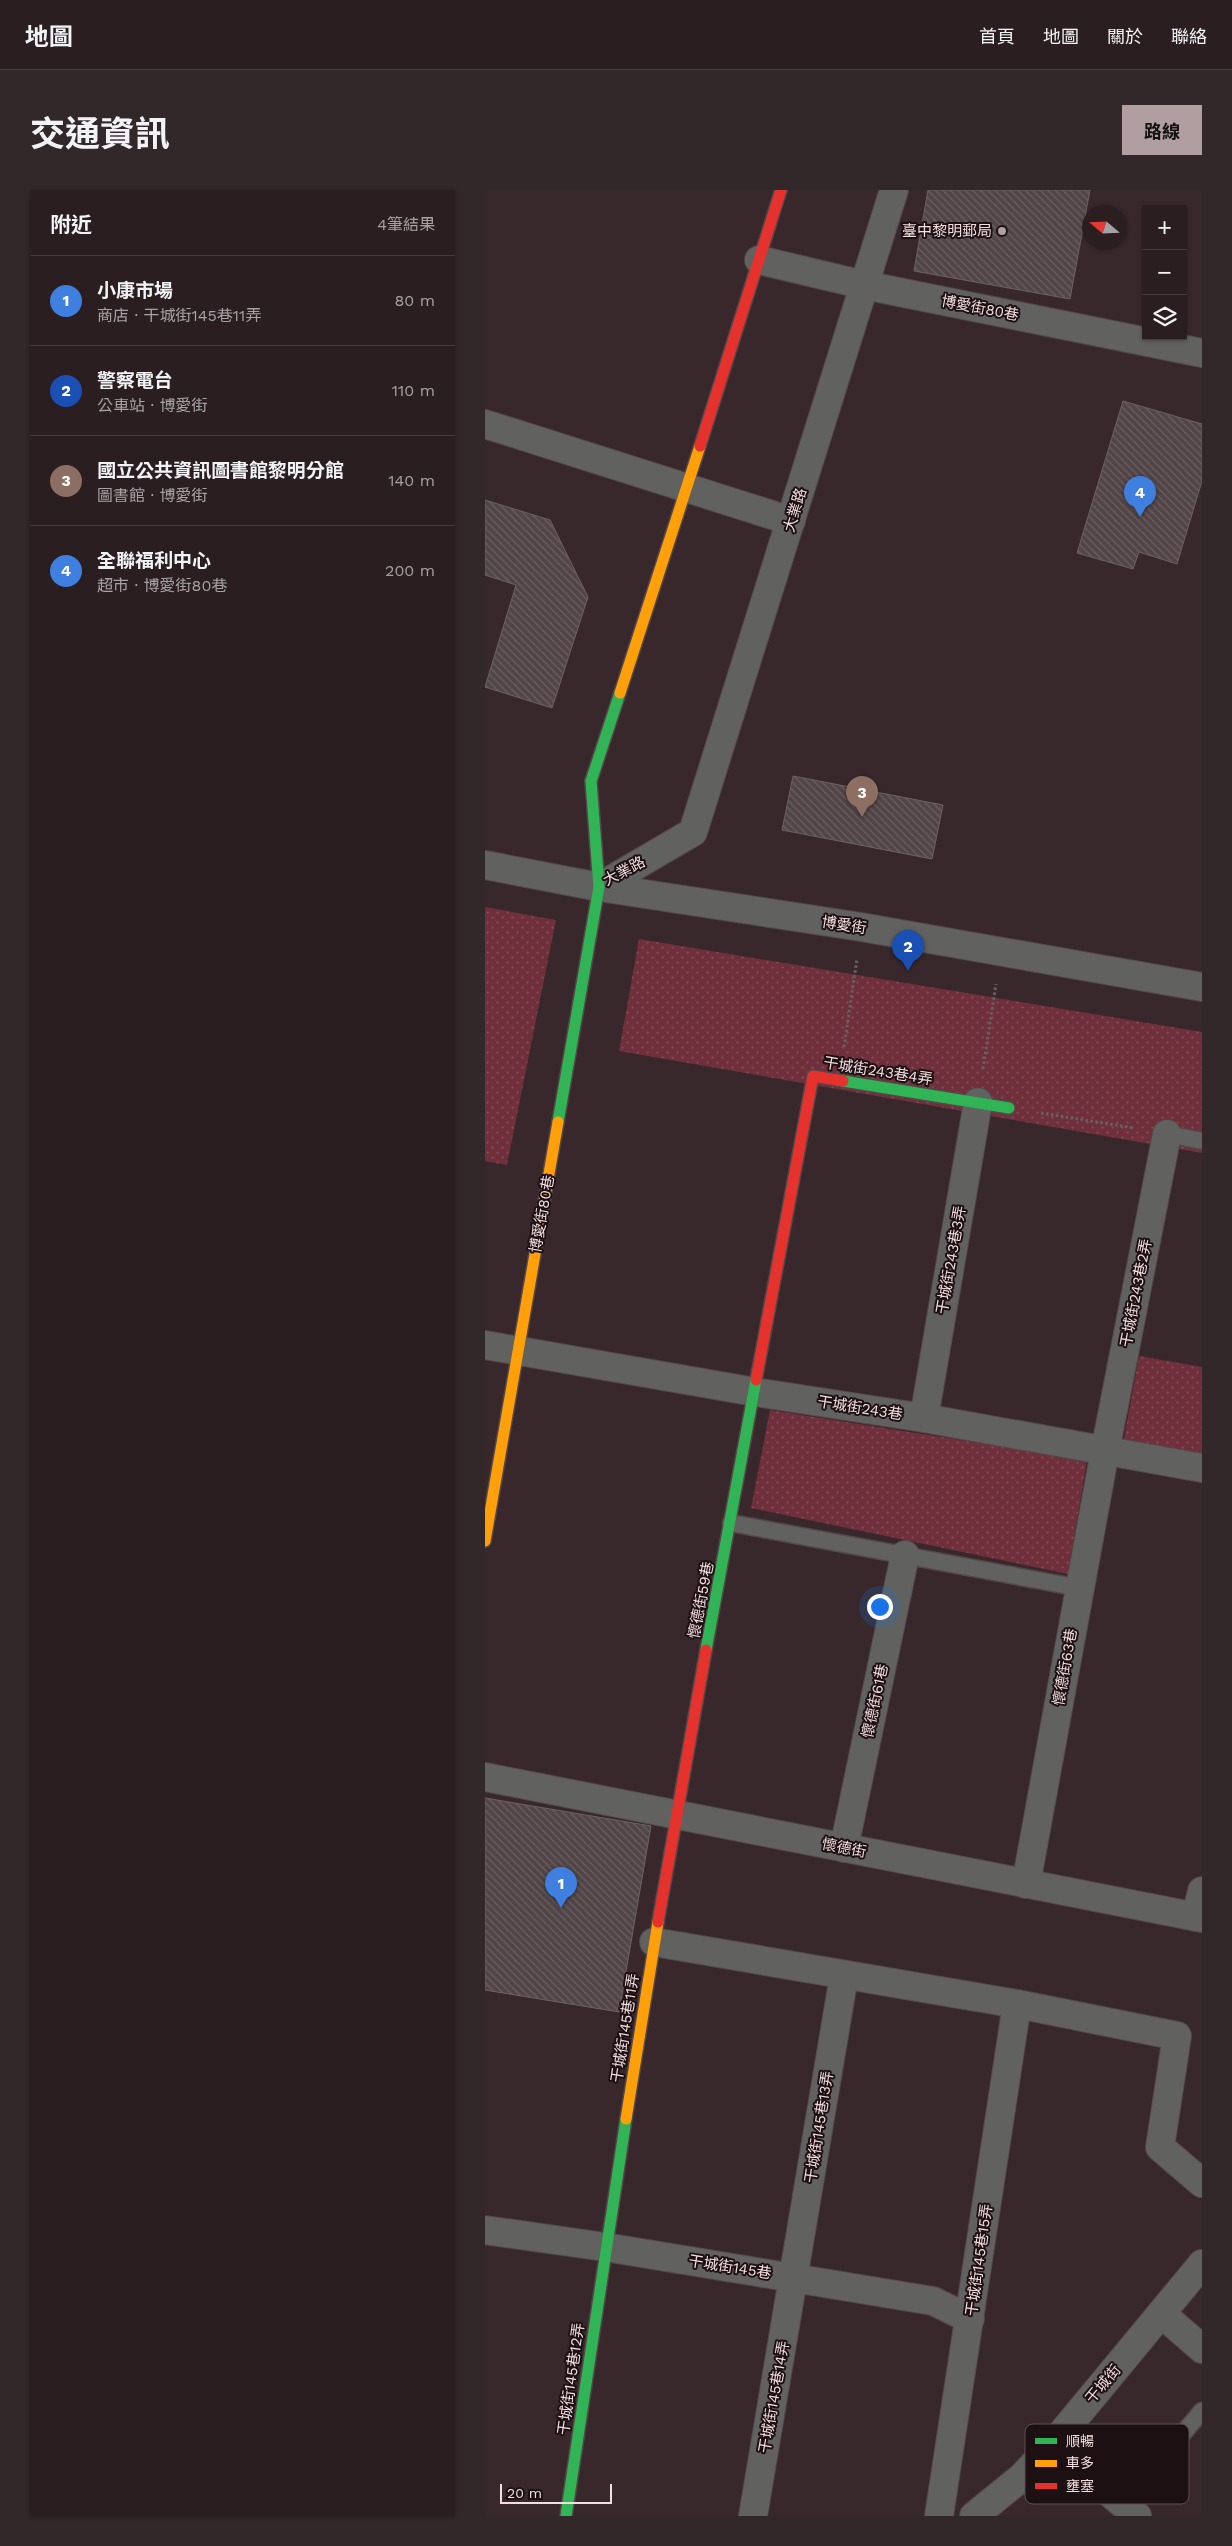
<!DOCTYPE html>
<html lang="zh-TW">
<head>
<meta charset="utf-8">
<style>
  body { margin:0; font-family:"Work Sans","Noto Sans TC",sans-serif; background:#322729; color:#f1f3f6 }
  .controls { position:absolute; right:15px; top:15px; display:grid; overflow:hidden; border-radius:0px; box-shadow:0 1px 4px #0004 }
  .controls button { width:45px; height:45px; display:grid; place-items:center; padding:0; border:0; border-bottom:1px solid #463c3e; background:#2a1e20; color:#f1f3f6; font:25px sans-serif }
  .compass { position:absolute; left:597px; top:15px; width:45px; height:45px; border-radius:50%; background:#2a1e20; box-shadow:0 1px 4px #0004; rotate:289deg }
  .scale { position:absolute; left:15px; bottom:12px; width:112px; box-sizing:border-box; padding-left:5px; border:2px solid #f2dee0; border-top:0; font-size:14px; line-height:18px; white-space:nowrap; color:#f2dee0; -webkit-text-stroke:4px #1d1012; paint-order:stroke }
  .you { position:absolute; left:394px; top:1416px; width:18px; height:18px; margin:-12px; border:4px solid #fff; border-radius:50%; background:#1a73e8; box-shadow:0 0 0 8px #1a73e833 }
  .badge { display:grid; place-items:center; width:32px; height:32px; border-radius:50%; background:#b19ea1; color:#fff; font-size:16px; font-weight:700 }
  .pin { position:absolute; translate:-50% -41px; filter:drop-shadow(0 1px 2px #0008) }
  .pin::after { content:''; position:absolute; top:26px; width:18px; height:15px; background:inherit; clip-path:polygon(0 0,100% 0,50% 100%) }
  .list { margin:0; padding:0; list-style:none }
  h2 { display:flex; justify-content:space-between; align-items:center; height:65px; margin:0; padding:0 20px; font-size:21px }
  h2 small { font-size:16px; font-weight:400; color:#a5a2a5 }
  .list li { display:grid; grid-template-columns:32px 1fr auto; gap:15px; align-items:center; box-sizing:border-box; height:90px; padding:0 20px; border-top:1px solid #463c3e }
  .list b { display:block; font-size:19px; white-space:nowrap }
  .list p { margin:0; font-size:16px; white-space:nowrap; color:#a5a2a5 }
  .list em { font-size:16px; font-style:normal; color:#a5a2a5 }
  .icon { flex:none; width:28px; height:28px; fill:none; stroke:currentColor; stroke-width:2; stroke-linecap:round; stroke-linejoin:round }
  .map { position:relative; flex:none; width:717px; height:2326px; overflow:hidden; border-radius:0px }
  header { display:flex; align-items:center; gap:30px; box-sizing:border-box; height:70px; padding:0 25px; background:#2a1e20; border-bottom:1px solid #463c3e }
  header strong { font-size:24px }
  nav { display:flex; gap:28px; margin-inline-start:auto; font-size:18px }
  .intro { display:flex; align-items:center; justify-content:space-between; box-sizing:border-box; height:120px; padding:0 30px }
  h1 { margin:0; font-size:35px }
  .button { padding:12px 22px; border-radius:0px; background:#b19ea1; color:#111; font-size:18px; font-weight:700 }
  main { display:flex; gap:30px; padding:0 30px }
  aside { flex:1; background:#2a1e20; border-radius:0px; box-shadow:0 1px 4px #0004 }
  .map>svg:first-child { display:block }
  .park { fill:url(#park-dots) }
  .building { fill:url(#building-back-hatch); stroke:#6e6163 }
  .lines { fill:none; stroke-linecap:round; stroke-linejoin:round }
  .lane-casing { stroke:#544749; stroke-width:19 }
  .street-casing { stroke:#544749; stroke-width:30 }
  .fast-casing { stroke:#544749; stroke-width:14 }
  .slow-casing { stroke:#544749; stroke-width:14 }
  .jam-casing { stroke:#544749; stroke-width:14 }
  .path { stroke:#676262; stroke-width:3; stroke-dasharray:2.5 2.5; stroke-linecap:butt }
  .lane { stroke:#61615f; stroke-width:16 }
  .street { stroke:#61615f; stroke-width:28 }
  .fast { stroke:#30b455; stroke-width:11 }
  .slow { stroke:#ff9f0a; stroke-width:11 }
  .jam { stroke:#e5322d; stroke-width:11 }
  .poi-dot { fill:#b19ea1; stroke:#1d1012; stroke-width:2 }
  .labels { text-anchor:middle; dominant-baseline:central; stroke-width:4; stroke-linejoin:round; paint-order:stroke }
  .poi-label { font-size:15px; fill:#f2dee0; stroke:#1d1012; text-anchor:end }
  .street-label { font-size:15px; fill:#f2dee0; stroke:#1d1012 }
  .key { fill:#1d1012; stroke:#5d4e50; stroke-width:1 }
  .key-label { font-size:14px; fill:#f2dee0 }
</style>
</head>
<body>
<header>
<strong>地圖</strong>
<nav><a>首頁</a><a>地圖</a><a>關於</a><a>聯絡</a></nav>
</header>
<div class="intro"><h1>交通資訊</h1><a class="button">路線</a></div>
<main>
<aside>
<h2>附近<small>4筆結果</small></h2>
<ul class="list">
<li><span class="badge" style="background:#3f7fe0">1</span><div><b>小康市場</b><p>商店 · 干城街145巷11弄</p></div><em>80 m</em></li>
<li><span class="badge" style="background:#1a4fb4">2</span><div><b>警察電台</b><p>公車站 · 博愛街</p></div><em>110 m</em></li>
<li><span class="badge" style="background:#8d6e63">3</span><div><b>國立公共資訊圖書館黎明分館</b><p>圖書館 · 博愛街</p></div><em>140 m</em></li>
<li><span class="badge" style="background:#3f7fe0">4</span><div><b>全聯福利中心</b><p>超市 · 博愛街80巷</p></div><em>200 m</em></li>
</ul>
</aside>
<div class="map">
<svg width="717" height="2326" viewBox="0 0 717 2326">
  <defs>
    <pattern id="park-dots" width="8" height="8" patternUnits="userSpaceOnUse" patternTransform="scale(1.25)"><rect width="8" height="8" fill="#6f2f3b"/><path d="M2 2h.1M6 6h.1" fill="none" stroke="#844d57" stroke-width="1.8" stroke-linecap="round"/></pattern>
    <pattern id="building-back-hatch" width="6" height="6" patternUnits="userSpaceOnUse" patternTransform="scale(1.25)"><rect width="6" height="6" fill="#524547"/><path d="M-1 5l2 2M0 0l6 6M5-1l2 2" fill="none" stroke="#6b5f61"/></pattern>
  </defs>
  <rect width="100%" height="100%" fill="#38282b"/>
  <g class="park">
    <polygon points="0,717 71,730 22,975 0,971"/>
    <polygon points="154,749 717,842 717,963 134,861"/>
    <polygon points="654,1166 717,1177 717,1269 638,1254"/>
    <polygon points="285,1220 602,1270 583,1384 266,1318"/>
  </g>
  <g class="building">
    <polygon points="443,0 605,0 585,109 429,81"/>
    <polygon points="638,211 717,234 717,291 692,374 654,362 648,379 592,363"/>
    <polygon points="0,310 65,330 103,407 67,518 0,497 31,395 0,385"/>
    <polygon points="308,586 458,615 447,669 297,640"/>
    <polygon points="0,1608 166,1636 134,1822 0,1800"/>
  </g>
  <g class="lines">
    <g class="lane-casing">
      <g id="lane">
        <polyline points="682,944 717,951"/>
        <polyline points="246,1333 595,1398"/>
        <polyline points="638,2314 717,2221"/>
      </g>
    </g>
    <g class="street-casing">
      <g id="street">
        <polyline points="274,70 379,95 717,163"/>
        <polyline points="0,234 306,331"/>
        <polyline points="0,675 114,697 376,737 717,797"/>
        <polyline points="114,697 208,642 409,0"/>
        <polyline points="0,1155 270,1202 439,1228 717,1278"/>
        <polyline points="439,1228 493,912"/>
        <polyline points="0,1587 717,1728"/>
        <polyline points="359,1658 420,1365"/>
        <polyline points="541,1694 620,1261 682,944"/>
        <polyline points="711,1727 717,1701"/>
        <polyline points="169,1752 532,1814 692,1846 675,1957 717,1993"/>
        <polyline points="0,2040 120,2057 448,2111 485,2129"/>
        <polyline points="677,2124 717,2159"/>
        <polyline points="568,2254 652,2326"/>
        <polyline points="268,2326 359,1786"/>
        <polyline points="454,2326 532,1814"/>
        <polyline points="489,2326 537,2287 568,2254 717,2074"/>
      </g>
    </g>
    <g class="fast-casing">
      <g id="fast">
        <polyline points="358,891 524,918"/>
        <polyline points="73,932 114,697 106,591 135,503"/>
        <polyline points="221,1460 271,1190"/>
        <polyline points="81,2326 141,1929"/>
      </g>
    </g>
    <g class="slow-casing">
      <g id="slow">
        <polyline points="135,503 215,256"/>
        <polyline points="0,1351 73,932"/>
        <polyline points="141,1929 173,1732"/>
      </g>
    </g>
    <g class="jam-casing">
      <g id="jam">
        <polyline points="215,256 296,0"/>
        <polyline points="271,1190 328,886 358,891"/>
        <polyline points="173,1732 221,1460"/>
      </g>
    </g>
    <g class="path">
      <polyline points="359,857 372,769"/>
      <polyline points="498,879 511,794"/>
      <polyline points="556,923 649,938"/>
    </g>
    <use href="#lane" class="lane"/>
    <use href="#street" class="street"/>
    <use href="#fast" class="fast"/>
    <use href="#slow" class="slow"/>
    <use href="#jam" class="jam"/>
  </g>
  <circle class="poi-dot" cx="517" cy="41" r="5"/>
  <g class="labels">
    <g class="poi-label">
      <text x="507" y="41">臺中黎明郵局</text>
    </g>
    <g class="street-label">
      <text transform="translate(495 118) rotate(11)">博愛街80巷</text>
      <text transform="translate(310 320) rotate(-73)">大業路</text>
      <text transform="translate(139 681) rotate(-28)">大業路</text>
      <text transform="translate(359 735) rotate(9)">博愛街</text>
      <text transform="translate(393 881) rotate(9)">干城街243巷4弄</text>
      <text transform="translate(57 1024) rotate(-80)">博愛街80巷</text>
      <text transform="translate(466 1070) rotate(-80)">干城街243巷3弄</text>
      <text transform="translate(651 1103) rotate(-79)">干城街243巷2弄</text>
      <text transform="translate(375 1218) rotate(9)">干城街243巷</text>
      <text transform="translate(216 1410) rotate(-79)">懷德街59巷</text>
      <text transform="translate(580 1477) rotate(-80)">懷德街63巷</text>
      <text transform="translate(390 1511) rotate(-78)">懷德街61巷</text>
      <text transform="translate(359 1658) rotate(11)">懷德街</text>
      <text transform="translate(140 1838) rotate(-81)">干城街145巷11弄</text>
      <text transform="translate(334 1937) rotate(-81)">干城街145巷13弄</text>
      <text transform="translate(494 2070) rotate(-82)">干城街145巷15弄</text>
      <text transform="translate(245 2077) rotate(9)">干城街145巷</text>
      <text transform="translate(86 2189) rotate(-82)">干城街145巷12弄</text>
      <text transform="translate(618 2194) rotate(-50)">干城街</text>
      <text transform="translate(289 2207) rotate(-80)">干城街145巷14弄</text>
    </g>
  </g>
  <rect x="540" y="2234" width="164" height="80" rx="8" class="key"/>
  <rect x="550" y="2248" width="22" height="6" fill="#30b455"/>
  <rect x="550" y="2270" width="22" height="7" fill="#ff9f0a"/>
  <rect x="550" y="2293" width="22" height="6" fill="#e5322d"/>
  <g class="key-label">
    <text x="581" y="2256">順暢</text>
    <text x="581" y="2278">車多</text>
    <text x="581" y="2301">壅塞</text>
  </g>
</svg>
<div class="controls">
<button>+</button>
<button>−</button>
<button><svg class="icon" aria-label="layers" viewBox="0 0 24 24"><path d="M12 4l9 5-9 5-9-5zM3 14l9 5 9-5"/></svg></button>
</div>
<svg class="compass" viewBox="-18 -18 36 36"><path d="M0-13l5 13h-10z" fill="#e53935"/><path d="M0 13l5-13h-10z" fill="#a5a2a5"/></svg>
<div class="scale">20 m</div>
<div class="you"></div>
<div class="pin badge" style="left:76px;top:1718px;background:#3f7fe0">1</div>
<div class="pin badge" style="left:423px;top:781px;background:#1a4fb4">2</div>
<div class="pin badge" style="left:377px;top:627px;background:#8d6e63">3</div>
<div class="pin badge" style="left:655px;top:327px;background:#3f7fe0">4</div>
</div>
</main>
</body>
</html>
